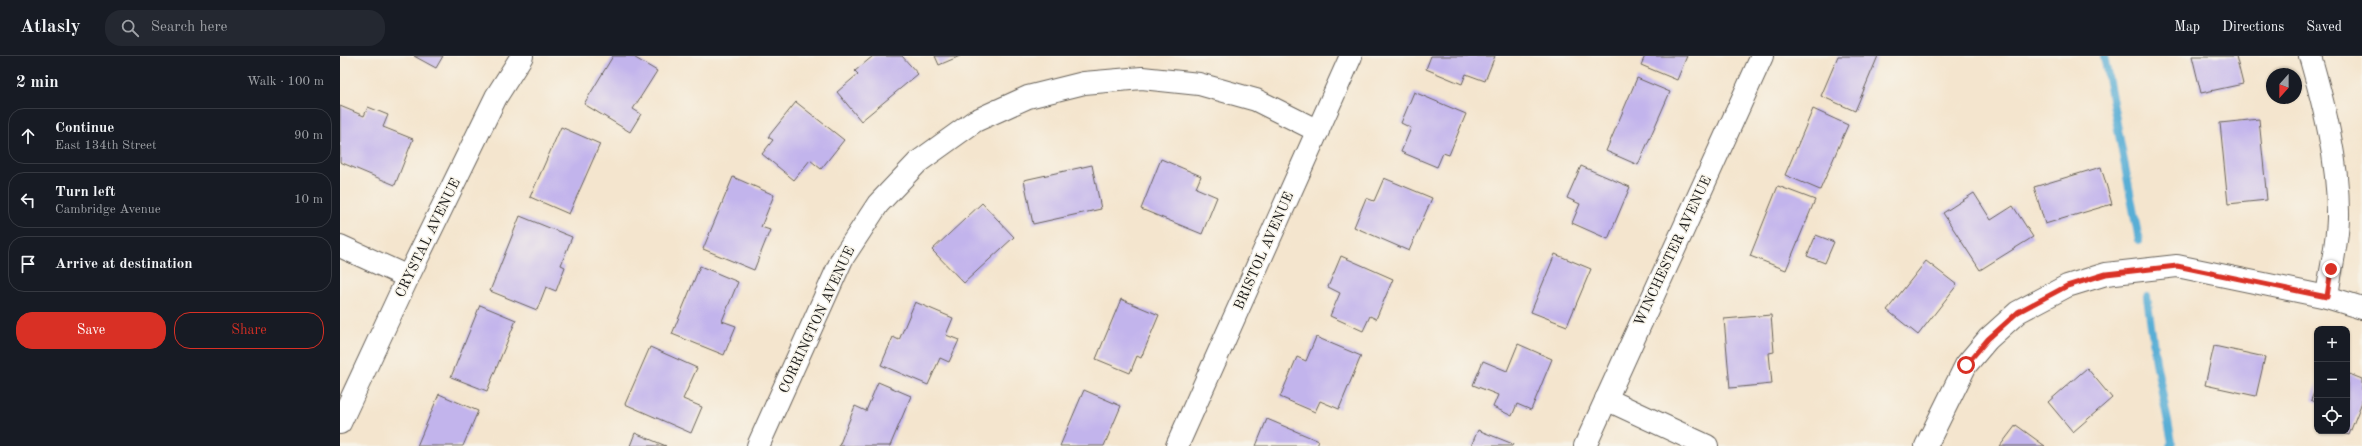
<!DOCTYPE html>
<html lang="en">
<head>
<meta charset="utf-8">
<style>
  body { margin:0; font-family:"Old Standard TT",serif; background:#242831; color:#f1f3f6 }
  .controls { position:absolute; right:12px; bottom:12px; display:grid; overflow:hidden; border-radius:8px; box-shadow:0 1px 3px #0004 }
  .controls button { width:36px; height:36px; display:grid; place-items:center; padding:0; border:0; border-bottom:1px solid #363941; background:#171b24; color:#f1f3f6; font:20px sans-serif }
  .compass { position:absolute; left:1926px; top:12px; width:36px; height:36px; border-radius:50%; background:#171b24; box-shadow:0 1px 3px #0004; rotate:201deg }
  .stop { position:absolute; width:12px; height:12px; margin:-9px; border:3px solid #d93025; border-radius:50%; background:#fff }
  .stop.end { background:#d93025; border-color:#fff; box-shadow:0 1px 4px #0008 }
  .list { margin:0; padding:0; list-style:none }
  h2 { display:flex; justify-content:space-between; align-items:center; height:52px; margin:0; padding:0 16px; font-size:17px }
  h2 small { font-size:13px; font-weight:400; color:#9ea1a6 }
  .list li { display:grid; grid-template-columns:26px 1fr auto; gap:12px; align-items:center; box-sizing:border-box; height:56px; margin:0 8px 8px; padding:0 8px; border:1px solid #363941; border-radius:16px }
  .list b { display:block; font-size:15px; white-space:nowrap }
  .list p { margin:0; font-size:13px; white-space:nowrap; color:#9ea1a6 }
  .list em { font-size:13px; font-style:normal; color:#9ea1a6 }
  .actions { display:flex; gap:8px; padding:12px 16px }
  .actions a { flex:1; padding:9px 0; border:1px solid #d93025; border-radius:16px; text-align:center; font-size:14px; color:#d93025 }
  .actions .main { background:#d93025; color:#fff }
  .icon { flex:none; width:22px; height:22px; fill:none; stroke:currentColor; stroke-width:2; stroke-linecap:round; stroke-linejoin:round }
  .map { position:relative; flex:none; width:2022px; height:390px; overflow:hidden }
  header { display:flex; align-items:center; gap:24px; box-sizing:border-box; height:56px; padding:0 20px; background:#171b24; border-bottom:1px solid #363941 }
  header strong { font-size:19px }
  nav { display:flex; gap:22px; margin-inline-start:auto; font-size:14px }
  .search { width:280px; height:36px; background:#242831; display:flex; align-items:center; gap:10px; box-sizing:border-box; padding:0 14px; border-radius:16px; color:#9ea1a6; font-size:15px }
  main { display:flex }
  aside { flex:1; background:#171b24 }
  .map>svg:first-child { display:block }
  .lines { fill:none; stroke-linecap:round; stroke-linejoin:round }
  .stream { stroke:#58aed5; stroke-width:8 }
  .building { fill:#c2b4ec }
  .street-casing { stroke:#68625a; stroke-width:24 }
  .street { stroke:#fff; stroke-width:22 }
  .route { stroke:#d93025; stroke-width:5 }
  .labels { text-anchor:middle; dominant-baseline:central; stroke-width:3; stroke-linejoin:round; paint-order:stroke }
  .street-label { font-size:14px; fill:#1c1c1c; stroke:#f7f3e8 }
</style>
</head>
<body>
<header>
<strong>Atlasly</strong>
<div class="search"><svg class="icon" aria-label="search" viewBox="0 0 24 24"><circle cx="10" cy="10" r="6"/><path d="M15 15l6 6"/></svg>Search here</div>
<nav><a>Map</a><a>Directions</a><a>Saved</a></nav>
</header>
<main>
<aside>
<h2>2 min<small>Walk · 100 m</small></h2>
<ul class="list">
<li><svg class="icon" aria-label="ahead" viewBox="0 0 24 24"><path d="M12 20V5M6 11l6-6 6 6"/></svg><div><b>Continue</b><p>East 134th Street</p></div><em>90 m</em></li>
<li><svg class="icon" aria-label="left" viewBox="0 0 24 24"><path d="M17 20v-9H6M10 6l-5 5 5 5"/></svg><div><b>Turn left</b><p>Cambridge Avenue</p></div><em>10 m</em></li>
<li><svg class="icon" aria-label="arrive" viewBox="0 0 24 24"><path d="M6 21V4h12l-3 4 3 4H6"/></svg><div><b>Arrive at destination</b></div></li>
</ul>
<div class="actions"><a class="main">Save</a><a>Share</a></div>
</aside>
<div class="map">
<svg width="2022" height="390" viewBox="0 0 2022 390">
  <rect width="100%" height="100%" fill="#f7f3e8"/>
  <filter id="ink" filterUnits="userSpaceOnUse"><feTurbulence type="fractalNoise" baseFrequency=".025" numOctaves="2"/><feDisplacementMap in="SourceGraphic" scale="8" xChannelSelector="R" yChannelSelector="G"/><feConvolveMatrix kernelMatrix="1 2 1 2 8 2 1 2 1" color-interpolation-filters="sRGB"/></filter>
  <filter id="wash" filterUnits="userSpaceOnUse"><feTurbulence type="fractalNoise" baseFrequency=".012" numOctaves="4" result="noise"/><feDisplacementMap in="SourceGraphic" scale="16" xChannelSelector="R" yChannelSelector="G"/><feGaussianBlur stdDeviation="0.9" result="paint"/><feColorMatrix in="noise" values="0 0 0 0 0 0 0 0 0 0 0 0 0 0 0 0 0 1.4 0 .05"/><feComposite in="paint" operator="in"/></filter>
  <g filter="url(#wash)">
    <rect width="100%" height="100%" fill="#f4e5ce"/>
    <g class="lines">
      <g class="stream">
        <polyline points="1764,0 1799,184"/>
        <polyline points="1807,241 1816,306 1832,386 1830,390"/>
      </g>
    </g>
    <g id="blocks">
      <g class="building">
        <polygon points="74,0 103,0 96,12"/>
        <polygon points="273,0 292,0 317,15 293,53 301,58 290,76 244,48"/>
        <polygon points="533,0 562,0 578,18 521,65 497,36 518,18 515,15"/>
        <polygon points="595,0 620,0 599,9"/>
        <polygon points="1091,0 1155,0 1145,25 1126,18 1122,28 1086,13"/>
        <polygon points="1305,0 1347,0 1337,24 1301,9"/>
        <polygon points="1498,0 1538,0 1515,55 1481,40"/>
        <polygon points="1852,0 1896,0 1903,28 1861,37"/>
        <polygon points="1297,22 1330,36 1298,109 1266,95"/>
        <polygon points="1074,36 1126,58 1109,99 1103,97 1097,111 1061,96 1071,72 1061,67"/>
        <polygon points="456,46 504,84 481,113 470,104 454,124 422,98 433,84 428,81"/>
        <polygon points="0,50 24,60 28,51 48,59 43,71 73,83 55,129 0,106"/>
        <polygon points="1473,53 1508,69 1480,134 1445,119"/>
        <polygon points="1919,63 1927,144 1888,148 1880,67"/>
        <polygon points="221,71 260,88 229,158 190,141"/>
        <polygon points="821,103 861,120 856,132 877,141 862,178 801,153"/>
        <polygon points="752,109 761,153 693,168 684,124"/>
        <polygon points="1241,110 1290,131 1268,183 1232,167 1240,148 1227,142"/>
        <polygon points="1761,111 1772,148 1705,168 1694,131"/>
        <polygon points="393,121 434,139 421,171 430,174 414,214 363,193"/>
        <polygon points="1044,122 1092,142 1069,195 1014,171 1026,142 1034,145"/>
        <polygon points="1438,130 1475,144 1446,214 1410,200"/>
        <polygon points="1634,137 1651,164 1673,150 1693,181 1640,214 1603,157"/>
        <polygon points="642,147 674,181 624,227 592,194"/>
        <polygon points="180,160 232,181 221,209 225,211 216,235 206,231 197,254 150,235"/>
        <polygon points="1476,179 1494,186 1485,207 1467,200"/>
        <polygon points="1215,198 1251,213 1227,270 1191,256"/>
        <polygon points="1001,200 1053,223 1036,263 1030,260 1023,275 990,260 1000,237 988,231"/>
        <polygon points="1586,205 1617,229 1578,279 1547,254"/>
        <polygon points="360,210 398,226 382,265 396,270 384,299 332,278"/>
        <polygon points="781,243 819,259 801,302 797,300 790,317 756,303"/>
        <polygon points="575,246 613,262 606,279 619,284 609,306 600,302 588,329 541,309 553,281 559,284"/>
        <polygon points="140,249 176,264 147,335 111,321"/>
        <polygon points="1431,259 1434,296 1429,297 1432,328 1390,332 1384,263"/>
        <polygon points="976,281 1021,300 999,353 980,345 975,356 940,341 957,301 966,305"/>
        <polygon points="1178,288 1212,303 1191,354 1177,348 1172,360 1153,351 1158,339 1133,329 1143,305 1167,315"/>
        <polygon points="1874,290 1925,301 1916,340 1865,329"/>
        <polygon points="310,291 357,312 343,343 362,351 351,377 285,348"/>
        <polygon points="1747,312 1772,342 1733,376 1708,346"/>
        <polygon points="2007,317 2022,323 2022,346 2009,379 1999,375 2007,375"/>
        <polygon points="538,326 571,340 550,390 499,390 515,350 526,355"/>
        <polygon points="1977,329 1977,347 1971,344"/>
        <polygon points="744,334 781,350 764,390 720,390"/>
        <polygon points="99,338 138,355 123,390 77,390"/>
        <polygon points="927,363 979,385 977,390 916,390"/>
        <polygon points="1676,369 1705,390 1660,390"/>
        <polygon points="1138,374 1173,388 1172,390 1131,390"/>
        <polygon points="295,377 326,390 290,390"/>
      </g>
    </g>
  </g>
  <g filter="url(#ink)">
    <use href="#blocks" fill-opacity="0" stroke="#68625a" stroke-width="1"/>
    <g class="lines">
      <g class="street-casing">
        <g id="street">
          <path d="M1970 0C1984 49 1998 104 1998 156 1999 183 1990 214 1987 241"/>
          <polyline points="0,190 68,221"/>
          <polyline points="1266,343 1367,390"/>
          <polyline points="0,367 68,221 156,41 182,0"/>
          <polyline points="418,390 502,203 538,148 578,106 635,65 688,41 744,27 802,22 859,28 916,44 978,75"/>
          <polyline points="837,390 1011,0"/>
          <polyline points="1245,390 1422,0"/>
          <polyline points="1586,390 1626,309 1648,283 1678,256 1727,230 1766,218 1837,210 1987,241 2022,252"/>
        </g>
      </g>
      <use href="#street" class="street"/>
    </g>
  </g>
  <g class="lines" filter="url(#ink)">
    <polyline class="route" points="1626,309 1648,283 1678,256 1727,230 1766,218 1837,210 1987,241 1991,213"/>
  </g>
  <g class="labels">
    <g class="street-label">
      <text transform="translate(88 182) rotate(-64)">CRYSTAL AVENUE</text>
      <text transform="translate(924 195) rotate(-66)">BRISTOL AVENUE</text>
      <text transform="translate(1333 195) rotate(-65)">WINCHESTER AVENUE</text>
      <text transform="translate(477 264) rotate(-65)">CORRINGTON AVENUE</text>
    </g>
  </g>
</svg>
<div class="controls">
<button>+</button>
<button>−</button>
<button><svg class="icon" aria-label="locate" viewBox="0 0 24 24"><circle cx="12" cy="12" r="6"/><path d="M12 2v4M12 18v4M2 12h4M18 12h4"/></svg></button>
</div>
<svg class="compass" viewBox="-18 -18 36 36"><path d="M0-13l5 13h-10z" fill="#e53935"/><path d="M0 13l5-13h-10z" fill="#9ea1a6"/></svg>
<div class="stop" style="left:1626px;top:309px"></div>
<div class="stop end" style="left:1991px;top:213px"></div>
</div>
</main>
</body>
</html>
